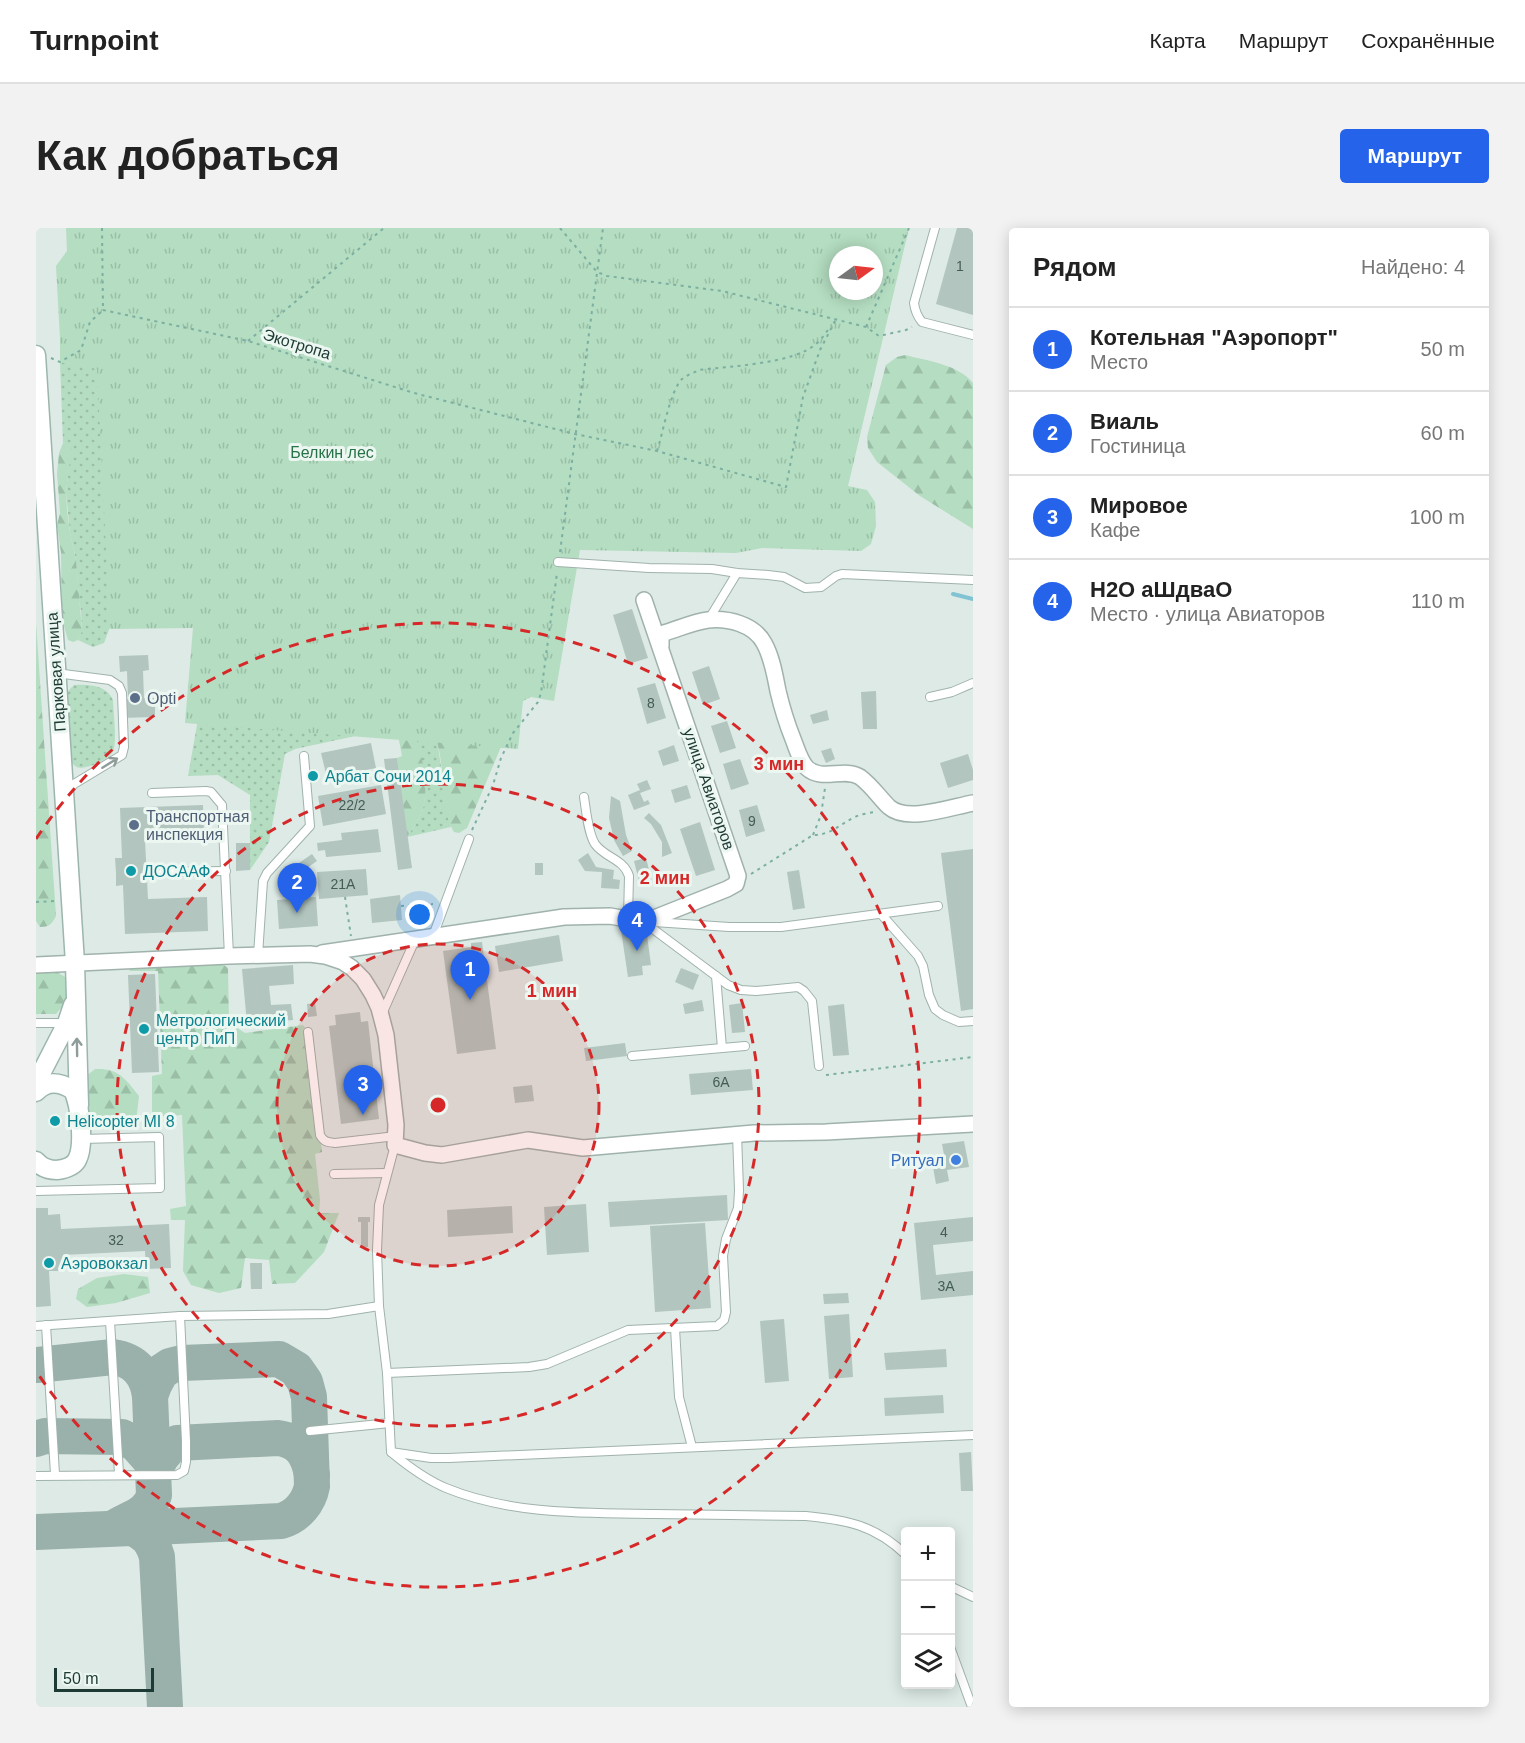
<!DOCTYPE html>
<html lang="ru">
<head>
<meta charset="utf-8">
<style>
  body { margin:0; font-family:Arial,sans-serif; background:#f2f2f2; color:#222 }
  .controls { position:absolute; right:18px; bottom:18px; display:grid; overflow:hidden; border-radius:6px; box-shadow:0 3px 15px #0003 }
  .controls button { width:54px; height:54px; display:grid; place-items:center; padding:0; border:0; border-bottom:2px solid #e0e0e0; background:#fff; color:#222; font:30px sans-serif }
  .compass { position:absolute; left:793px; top:18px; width:54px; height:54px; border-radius:50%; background:#fff; box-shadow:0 3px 15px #0003; rotate:75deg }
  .scale { position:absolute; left:18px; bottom:15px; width:100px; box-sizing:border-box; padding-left:6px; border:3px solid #1e3a34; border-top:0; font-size:16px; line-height:21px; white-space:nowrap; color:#1e3a34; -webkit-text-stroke:4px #edf7f2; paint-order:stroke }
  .you { position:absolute; left:384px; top:687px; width:21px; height:21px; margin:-15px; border:4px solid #fff; border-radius:50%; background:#1a73e8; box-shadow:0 0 0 9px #1a73e833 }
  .badge { display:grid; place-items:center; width:39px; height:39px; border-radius:50%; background:#2563eb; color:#fff; font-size:20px; font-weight:700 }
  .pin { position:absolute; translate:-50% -50px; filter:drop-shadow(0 2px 3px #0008) }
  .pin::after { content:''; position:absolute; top:32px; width:21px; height:18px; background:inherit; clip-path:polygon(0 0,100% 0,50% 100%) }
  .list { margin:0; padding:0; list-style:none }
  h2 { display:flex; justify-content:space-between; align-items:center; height:78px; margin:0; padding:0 24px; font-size:26px }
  h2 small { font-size:20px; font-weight:400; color:#767676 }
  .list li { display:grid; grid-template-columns:39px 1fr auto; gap:18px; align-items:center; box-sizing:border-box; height:84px; padding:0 24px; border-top:2px solid #e0e0e0 }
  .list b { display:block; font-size:22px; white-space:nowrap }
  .list p { margin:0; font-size:20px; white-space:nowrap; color:#767676 }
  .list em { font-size:20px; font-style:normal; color:#767676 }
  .icon { flex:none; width:33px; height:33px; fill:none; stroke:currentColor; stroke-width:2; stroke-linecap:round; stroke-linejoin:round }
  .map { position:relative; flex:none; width:937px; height:1479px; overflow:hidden; border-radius:6px }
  header { display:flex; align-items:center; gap:36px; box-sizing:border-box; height:84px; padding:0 30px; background:#fff; border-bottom:2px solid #e0e0e0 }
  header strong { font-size:28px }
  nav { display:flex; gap:33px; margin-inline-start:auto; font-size:21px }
  .intro { display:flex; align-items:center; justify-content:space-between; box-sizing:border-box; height:144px; padding:0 36px }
  h1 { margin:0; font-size:42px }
  .button { padding:15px 27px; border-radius:6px; background:#2563eb; color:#fff; font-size:21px; font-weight:700 }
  main { display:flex; gap:36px; padding:0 36px }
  aside { flex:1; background:#fff; border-radius:6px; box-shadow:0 3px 15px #0003 }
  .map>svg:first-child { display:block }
  .grass { fill:url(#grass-dots) }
  .forest { fill:url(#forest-firs) }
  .park { fill:url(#park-tufts); fill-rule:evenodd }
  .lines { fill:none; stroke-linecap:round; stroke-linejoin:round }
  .stream { stroke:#81c3d3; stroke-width:4 }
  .taxiway { stroke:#9ab0aa; stroke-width:36 }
  .building { fill:#b2c5be }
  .lane-casing { stroke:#a0b2ac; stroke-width:10 }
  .street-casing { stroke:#a0b2ac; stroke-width:18 }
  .secondary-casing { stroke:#9cb6ae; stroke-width:21 }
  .path { stroke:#7cafa1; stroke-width:2; stroke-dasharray:3 4.5; stroke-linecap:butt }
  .lane { stroke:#fff; stroke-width:8 }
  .street { stroke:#fff; stroke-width:15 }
  .secondary { stroke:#fff; stroke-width:18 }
  .oneway { stroke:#8e9c9a }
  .ring { fill:none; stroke:#d62828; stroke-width:3; stroke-dasharray:10 8 }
  .service-dot { fill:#5c6f8a; stroke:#edf7f2; stroke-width:2 }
  .culture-dot { fill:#0f9aa8; stroke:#edf7f2; stroke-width:2 }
  .shop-dot { fill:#3f7fe0; stroke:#edf7f2; stroke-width:2 }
  .labels { text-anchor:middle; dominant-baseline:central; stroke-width:6; stroke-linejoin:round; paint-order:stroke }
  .number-label { font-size:14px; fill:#435d56 }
  .street-label { font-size:16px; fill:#1e3a34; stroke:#edf7f2 }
  .park-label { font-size:16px; fill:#277347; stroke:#edf7f2 }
  .service-label { font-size:16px; fill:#4e5e75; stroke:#edf7f2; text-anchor:start }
  .culture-label { font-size:16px; fill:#0d838f; stroke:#edf7f2; text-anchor:start }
  .shop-label { font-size:16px; fill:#366cbe; stroke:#edf7f2; text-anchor:end }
  .centre { fill:#d62828; stroke:#edf7f2; stroke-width:3 }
  .ring-label { font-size:18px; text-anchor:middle; font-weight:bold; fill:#d62828; stroke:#edf7f2; stroke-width:6; stroke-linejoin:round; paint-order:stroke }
</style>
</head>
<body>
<header>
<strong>Turnpoint</strong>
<nav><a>Карта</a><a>Маршрут</a><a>Сохранённые</a></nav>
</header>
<div class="intro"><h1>Как добраться</h1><a class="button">Маршрут</a></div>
<main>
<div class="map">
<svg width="937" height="1479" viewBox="0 0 937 1479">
  <defs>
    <pattern id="grass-dots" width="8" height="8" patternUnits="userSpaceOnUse" patternTransform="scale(1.5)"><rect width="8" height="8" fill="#b4ddc1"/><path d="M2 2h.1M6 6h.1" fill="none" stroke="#9abea6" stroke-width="1.8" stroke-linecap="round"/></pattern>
    <pattern id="forest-firs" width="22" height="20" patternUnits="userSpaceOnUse" patternTransform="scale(1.5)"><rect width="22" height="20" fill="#b4ddc1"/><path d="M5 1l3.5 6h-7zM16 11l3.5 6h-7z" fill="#9abea6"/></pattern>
    <pattern id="park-tufts" width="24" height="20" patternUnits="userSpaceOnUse" patternTransform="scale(1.5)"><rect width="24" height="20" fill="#b4ddc1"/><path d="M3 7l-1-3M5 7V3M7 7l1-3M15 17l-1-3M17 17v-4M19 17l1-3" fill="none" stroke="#9abea6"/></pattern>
  </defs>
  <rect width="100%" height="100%" fill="#ddeae5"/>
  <g class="grass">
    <path d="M24 134 206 165 400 510C407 540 407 570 415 599L371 609C376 601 383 592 386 584 393 562 387 533 380 512L338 504 259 521 249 526 233 614 214 642V567L182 547 152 548 161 497V418L207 406 80 383 68 415 57 419 42 412 46 403 45 383 43 372 40 332 34 305 30 264 35 218 27 215Z"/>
    <path d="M38 457C52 456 71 457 77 472 77 483 82 518 76 525 71 531 58 538 50 539 42 541 38 539 34 532L31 469 32 463Z"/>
  </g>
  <g class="forest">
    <path d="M869 127C892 133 921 136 937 155V301L884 268 841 234 832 220 831 209 850 137 861 129Z"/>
    <polygon points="27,215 36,218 30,263 31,282 34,305 40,332 46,403 42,412 37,414 32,412 26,391 25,325 21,297 24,285 21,246 23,225"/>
    <path d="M0 395 20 688C16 696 13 699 4 699L0 693Z"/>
    <path d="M472 502 431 600 423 605 418 604C406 583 408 557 405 534 404 526 402 518 400 510Z"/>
    <path d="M362 507 380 512C388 531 393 564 386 584 383 592 376 601 371 609L361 530 366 528Z"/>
    <polygon points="182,733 192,740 193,795 209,805 267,797 272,804 286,924 279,926 284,972 283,985 303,985 288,1024 259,1055 236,1056 233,1032 209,1030 205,1060 183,1065 155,1057 147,1043 149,992 135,992 134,981 150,978 146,887 116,889 116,848 126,846 122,743 94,743 92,738"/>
    <polygon points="21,744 29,749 31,773 20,786 0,786 0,745"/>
    <path d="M59 841C82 840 89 850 103 868L100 893 54 895 50 886 49 849Z"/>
    <polygon points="88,1046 112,1049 114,1065 80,1075 51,1079 40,1071 42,1061 61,1050"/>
  </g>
  <path class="park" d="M30 0H873L812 258 831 262 839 274 840 298 835 316 825 323 726 320 700 325 544 322 518 473 495 469 487 473 482 521 149 495 157 400 74 401 61 141 24 134V110L20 38 31 23ZM802 27H838V63H802Z"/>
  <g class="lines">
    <polyline class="stream" points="917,366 937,371"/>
    <g class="taxiway">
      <path d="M0 1137 77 1129C99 1132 111 1146 114 1168"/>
      <polyline points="0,1211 9,1208 86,1209 100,1216 116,1234"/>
      <path d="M117 1247C122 1233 128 1221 141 1215L242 1210C264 1213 272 1226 276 1247"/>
      <path d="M78 1300C93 1290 113 1287 118 1267L114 1168 118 1157 125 1144 134 1138 146 1135 243 1131 260 1141 269 1154 273 1169 276 1258C273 1274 262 1288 245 1293L96 1300"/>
      <path d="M0 1304 96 1300C110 1305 117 1314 121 1329L129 1479"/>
    </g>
  </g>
  <g class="building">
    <polygon points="921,0 937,0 937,87 900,76"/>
    <polygon points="596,381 612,430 592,436 577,387"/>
    <polygon points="112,427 113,442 107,443 108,470 119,470 119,489 83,490 83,471 92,471 91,443 84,444 83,428"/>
    <polygon points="673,438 684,471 667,477 656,444"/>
    <polygon points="619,455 630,490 611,496 601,460"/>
    <polygon points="840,463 841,501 827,501 825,464"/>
    <polygon points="791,482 793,492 777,496 774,487"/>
    <polygon points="691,493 700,520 684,525 675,498"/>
    <polygon points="335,515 340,540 291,550 285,525"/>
    <polygon points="638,517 643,533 627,538 622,523"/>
    <polygon points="795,520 799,531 790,535 785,523"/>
    <polygon points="932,526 937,542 937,552 912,560 904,535"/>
    <polygon points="361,530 376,640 362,642 348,531"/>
    <polygon points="704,531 713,556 695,562 687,536"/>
    <polygon points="611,552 615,561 604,565 608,574 612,572 614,576 598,582 592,567 604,562 601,556"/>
    <polygon points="345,557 350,586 287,598 282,568"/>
    <polygon points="651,557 655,570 639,575 635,562"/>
    <polygon points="575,568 584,573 590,607 596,623 587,628 578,612 573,590"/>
    <polygon points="167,577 168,609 109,612 112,671 171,669 172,703 89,706 87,657 80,658 80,644 79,630 86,630 84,580"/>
    <polygon points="721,577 729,603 710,609 703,582"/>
    <polygon points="613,585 625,597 636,625 626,629 626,614 615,596 608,590"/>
    <polygon points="664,594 679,642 660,648 644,601"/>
    <polygon points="342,601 345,624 290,629 289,622 282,623 281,615 306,612 305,605"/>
    <polygon points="200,615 214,615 214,642 200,643"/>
    <polygon points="937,621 937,781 925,783 905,625"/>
    <polygon points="552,625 560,639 578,642 577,651 584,652 583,661 565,660 566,644 549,643 542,632"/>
    <polygon points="276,626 281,633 262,646 257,639"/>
    <polygon points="610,630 616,654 604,657 598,633"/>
    <rect x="499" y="635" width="8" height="12"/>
    <polygon points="330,641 332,667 283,671 281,644"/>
    <polygon points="763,642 769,680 757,682 751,644"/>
    <polygon points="364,667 366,692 336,695 334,671"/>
    <polygon points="280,669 282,698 243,701 241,672"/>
    <polygon points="601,700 602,709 611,707 615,737 606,738 607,747 592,749 585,702"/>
    <polygon points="523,707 527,733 463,744 459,718"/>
    <polygon points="446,714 460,821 421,826 407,723 435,719 435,715"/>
    <polygon points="257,737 258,756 233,758 235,777 255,776 257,792 211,796 206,741"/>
    <polygon points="645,740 663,747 657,762 639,754"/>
    <polygon points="119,746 123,844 96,845 92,747"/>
    <polygon points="666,772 668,783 649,786 647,776"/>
    <polygon points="279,775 281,788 272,789 271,776"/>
    <polygon points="706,775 709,804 696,805 693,777"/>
    <polygon points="808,776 813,827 797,828 792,778"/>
    <polygon points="324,784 325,794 332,793 343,891 305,896 293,798 300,797 299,787"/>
    <polygon points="589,815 591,828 550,833 548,820"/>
    <polygon points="715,841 717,862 655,867 653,846"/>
    <polygon points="496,857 498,873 479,875 477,859"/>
    <polygon points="928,913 933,939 911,942 913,953 900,956 897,939 910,937 906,916"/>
    <polygon points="691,967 692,992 574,999 572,974"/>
    <polygon points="550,976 553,1024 511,1027 508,979"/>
    <polygon points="476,978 477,1005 412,1009 411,982"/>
    <polygon points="0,980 12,980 12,987 24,986 25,1001 133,996 135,1040 110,1041 109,1023 27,1027 27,1043 13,1043 15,1078 0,1079"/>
    <polygon points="322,989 334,989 334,994 332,994 332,1019 325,1019 325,994 322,994"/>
    <polygon points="937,989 937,1013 897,1017 900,1047 937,1043 937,1067 885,1072 878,995"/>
    <polygon points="669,995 675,1080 619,1084 614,998"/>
    <polygon points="214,1035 226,1035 226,1061 215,1061"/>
    <polygon points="812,1065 813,1075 788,1076 787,1066"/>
    <polygon points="813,1086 817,1149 793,1151 788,1088"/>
    <polygon points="748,1091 753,1153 729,1155 724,1093"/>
    <polygon points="910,1121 911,1139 850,1142 848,1125"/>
    <polygon points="907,1167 908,1185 849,1188 848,1170"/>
    <polygon points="935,1224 937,1263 925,1263 923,1225"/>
  </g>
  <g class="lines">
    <g class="lane-casing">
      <g id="lane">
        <path d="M899 0 878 75C879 83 881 88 886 94L937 107"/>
        <polyline points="522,334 613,340 676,341 701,345 732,347 748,349 769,360 785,359 800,348 806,346 937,352"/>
        <polyline points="673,391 701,345"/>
        <polyline points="20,445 74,452 83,458 86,465 88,519 86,527 38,556 30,565"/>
        <polyline points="894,469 916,464 937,455"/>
        <polyline points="116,565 170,563 175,564 186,577 193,728"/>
        <path d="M548 569C550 582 552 605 559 616 569 630 588 631 593 648L592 690"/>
        <polyline points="127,644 190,643"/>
        <polyline points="845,686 882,728 887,738 893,767 899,781 907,787 923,794 937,793"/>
        <polyline points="618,694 693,699 745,699 902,678"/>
        <polyline points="609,695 692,757 705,762 720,763 762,759 768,763 776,773 783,838"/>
        <polyline points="397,708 433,611"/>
        <polyline points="222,727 227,653 231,645 274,598 268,528"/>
        <polyline points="680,748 686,820"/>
        <polyline points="346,786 379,712"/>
        <polyline points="0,795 31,795"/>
        <path d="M272 804 284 907C288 914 291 914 299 915L360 908"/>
        <polyline points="596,828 709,818"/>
        <polyline points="359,917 343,977 341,1022 343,1078 351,1145 355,1224 395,1230 413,1230 937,1207"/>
        <polyline points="298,946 351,945"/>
        <polyline points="0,963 124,960 123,909 46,911"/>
        <polyline points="74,1093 83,1246"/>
        <polyline points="10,1097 19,1246"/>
        <polyline points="0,1098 144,1088 292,1086 343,1078"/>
        <polyline points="639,1100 643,1169 656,1219"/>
        <polyline points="351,1145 493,1139 511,1136 592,1102 681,1098 688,1092 690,1084 687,1028 690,1011 702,980 703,962 701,906"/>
        <polyline points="274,1203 354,1195"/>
        <path d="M356 1225C373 1239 391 1252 410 1260 476 1287 549 1285 619 1286 669 1287 720 1287 770 1288 811 1292 839 1297 870 1327"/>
        <polyline points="0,1248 141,1247 148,1243 150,1234 150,1213 144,1088"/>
        <polyline points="914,1358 937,1369"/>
        <polyline points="914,1419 936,1479"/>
      </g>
    </g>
    <g class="street-casing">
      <g id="street">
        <path d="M625 418V410L628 405C642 401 657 394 672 392 692 390 718 396 728 415 736 429 739 448 742 463 746 480 751 496 757 511 761 521 764 533 771 540 786 554 808 539 824 549 835 557 843 569 853 579 871 595 915 579 937 575"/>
        <polyline points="286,725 528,689 574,688 608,694 691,661 700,656 702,648 608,372"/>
        <polyline points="0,737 193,728 274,726 289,728 307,734 316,740 327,751 337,767 343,780 350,807 360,897 359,917 389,925 406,927 492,912 547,920 718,905 790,904 937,896"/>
      </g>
    </g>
    <g class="secondary-casing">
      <g id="secondary">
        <polyline points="0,127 39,735 43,877"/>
        <polyline points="0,855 31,795 37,777"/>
        <path d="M0 864C11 852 24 854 37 862 44 877 49 917 41 932 37 939 29 941 21 942 12 942 5 939 0 933"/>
      </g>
    </g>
    <g class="path">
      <polyline points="66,0 67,82"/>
      <polyline points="524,0 561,44 571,48 686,63 830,99 843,108 870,102 876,99"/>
      <polyline points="67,82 212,113 378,165 539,206 621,223 750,259 767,169 784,122 800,91"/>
      <polyline points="830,99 873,0"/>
      <polyline points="212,113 348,0"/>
      <polyline points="15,130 24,134 45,122 54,94 67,82"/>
      <path d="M621 223C627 205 634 163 646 151 651 147 657 145 663 142 694 138 757 136 780 116 786 111 790 104 795 98"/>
      <polyline points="524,324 567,0"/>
      <polyline points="436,602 457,557 465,530 477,505 502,474 505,465 521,345"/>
      <polyline points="777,607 785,587 789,560"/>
      <path d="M715 646 777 607C795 607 804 596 819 589 825 586 833 585 839 584"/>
      <polyline points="309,669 315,708"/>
      <polyline points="0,674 20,673"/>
      <polyline points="365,678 397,676"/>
      <polyline points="790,847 937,829"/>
    </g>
    <use href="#lane" class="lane"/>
    <use href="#street" class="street"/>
    <use href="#secondary" class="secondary"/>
  </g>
  <defs><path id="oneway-shaft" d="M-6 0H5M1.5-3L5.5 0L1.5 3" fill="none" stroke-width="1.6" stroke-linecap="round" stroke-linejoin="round" transform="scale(1.5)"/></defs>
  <g class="oneway">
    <use href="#oneway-shaft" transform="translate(74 535) rotate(-32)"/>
    <use href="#oneway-shaft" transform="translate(41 819) rotate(-91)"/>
  </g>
  <circle cx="402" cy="877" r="161" fill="#d62828" fill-opacity=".12"/>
  <g class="ring">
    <circle cx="402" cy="877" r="161"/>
    <circle cx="402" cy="877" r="321"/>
    <path d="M0 611A482 482 0 1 1 0 1143"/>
  </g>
  <g class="service-dot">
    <circle cx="99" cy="470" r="6"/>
    <circle cx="98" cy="597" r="6"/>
  </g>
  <g class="culture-dot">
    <circle cx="277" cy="548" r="6"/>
    <circle cx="95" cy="643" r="6"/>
    <circle cx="108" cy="801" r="6"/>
    <circle cx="19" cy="893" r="6"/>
    <circle cx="13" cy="1035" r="6"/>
  </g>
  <circle class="shop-dot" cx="920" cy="932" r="6"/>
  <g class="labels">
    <g class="number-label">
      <text x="924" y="38">1</text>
      <text x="615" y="475">8</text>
      <text x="316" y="577">22/2</text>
      <text x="716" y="593">9</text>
      <text x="307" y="656">21А</text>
      <text x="685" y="854">6А</text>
      <text x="908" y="1004">4</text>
      <text x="80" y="1012">32</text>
      <text x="910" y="1058">3А</text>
    </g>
    <g class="street-label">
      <text transform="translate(261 116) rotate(17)">Экотропа</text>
      <text transform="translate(20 444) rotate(-94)">Парковая улица</text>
      <text transform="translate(673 561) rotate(71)">улица Авиаторов</text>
    </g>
    <g class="park-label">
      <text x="296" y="224">Белкин лес</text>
    </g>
    <g class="service-label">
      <text x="111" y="470">Opti</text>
      <text x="110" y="588">Транспортная<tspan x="110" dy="18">инспекция</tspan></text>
    </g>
    <g class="culture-label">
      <text x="289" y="548">Арбат Сочи 2014</text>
      <text x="107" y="643">ДОСААФ</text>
      <text x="120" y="792">Метрологический<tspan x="120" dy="18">центр ПиП</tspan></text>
      <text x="31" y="893">Helicopter MI 8</text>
      <text x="25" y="1035">Аэровокзал</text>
    </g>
    <g class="shop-label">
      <text x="908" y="932">Ритуал</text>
    </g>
  </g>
  <circle cx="402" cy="877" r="9" class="centre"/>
  <g class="ring-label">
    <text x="743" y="542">3 мин</text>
    <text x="629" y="656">2 мин</text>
    <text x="516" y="769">1 мин</text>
  </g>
</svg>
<div class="controls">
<button>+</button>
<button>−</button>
<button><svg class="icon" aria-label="layers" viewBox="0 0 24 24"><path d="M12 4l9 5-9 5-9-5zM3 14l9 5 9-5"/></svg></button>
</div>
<svg class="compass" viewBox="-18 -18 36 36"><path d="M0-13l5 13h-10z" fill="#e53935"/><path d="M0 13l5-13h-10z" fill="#767676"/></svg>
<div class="scale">50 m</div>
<div class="you"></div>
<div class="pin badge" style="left:434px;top:772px">1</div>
<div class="pin badge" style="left:261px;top:685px">2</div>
<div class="pin badge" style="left:327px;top:887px">3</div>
<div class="pin badge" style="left:601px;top:723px">4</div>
</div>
<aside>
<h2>Рядом<small>Найдено: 4</small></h2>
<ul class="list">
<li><span class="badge">1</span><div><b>Котельная &quot;Аэропорт&quot;</b><p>Место</p></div><em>50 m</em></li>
<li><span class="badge">2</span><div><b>Виаль</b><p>Гостиница</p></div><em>60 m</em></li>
<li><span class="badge">3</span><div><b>Мировое</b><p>Кафе</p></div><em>100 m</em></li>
<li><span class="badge">4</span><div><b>H2O аШдваО</b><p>Место · улица Авиаторов</p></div><em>110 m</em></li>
</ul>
</aside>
</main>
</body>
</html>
